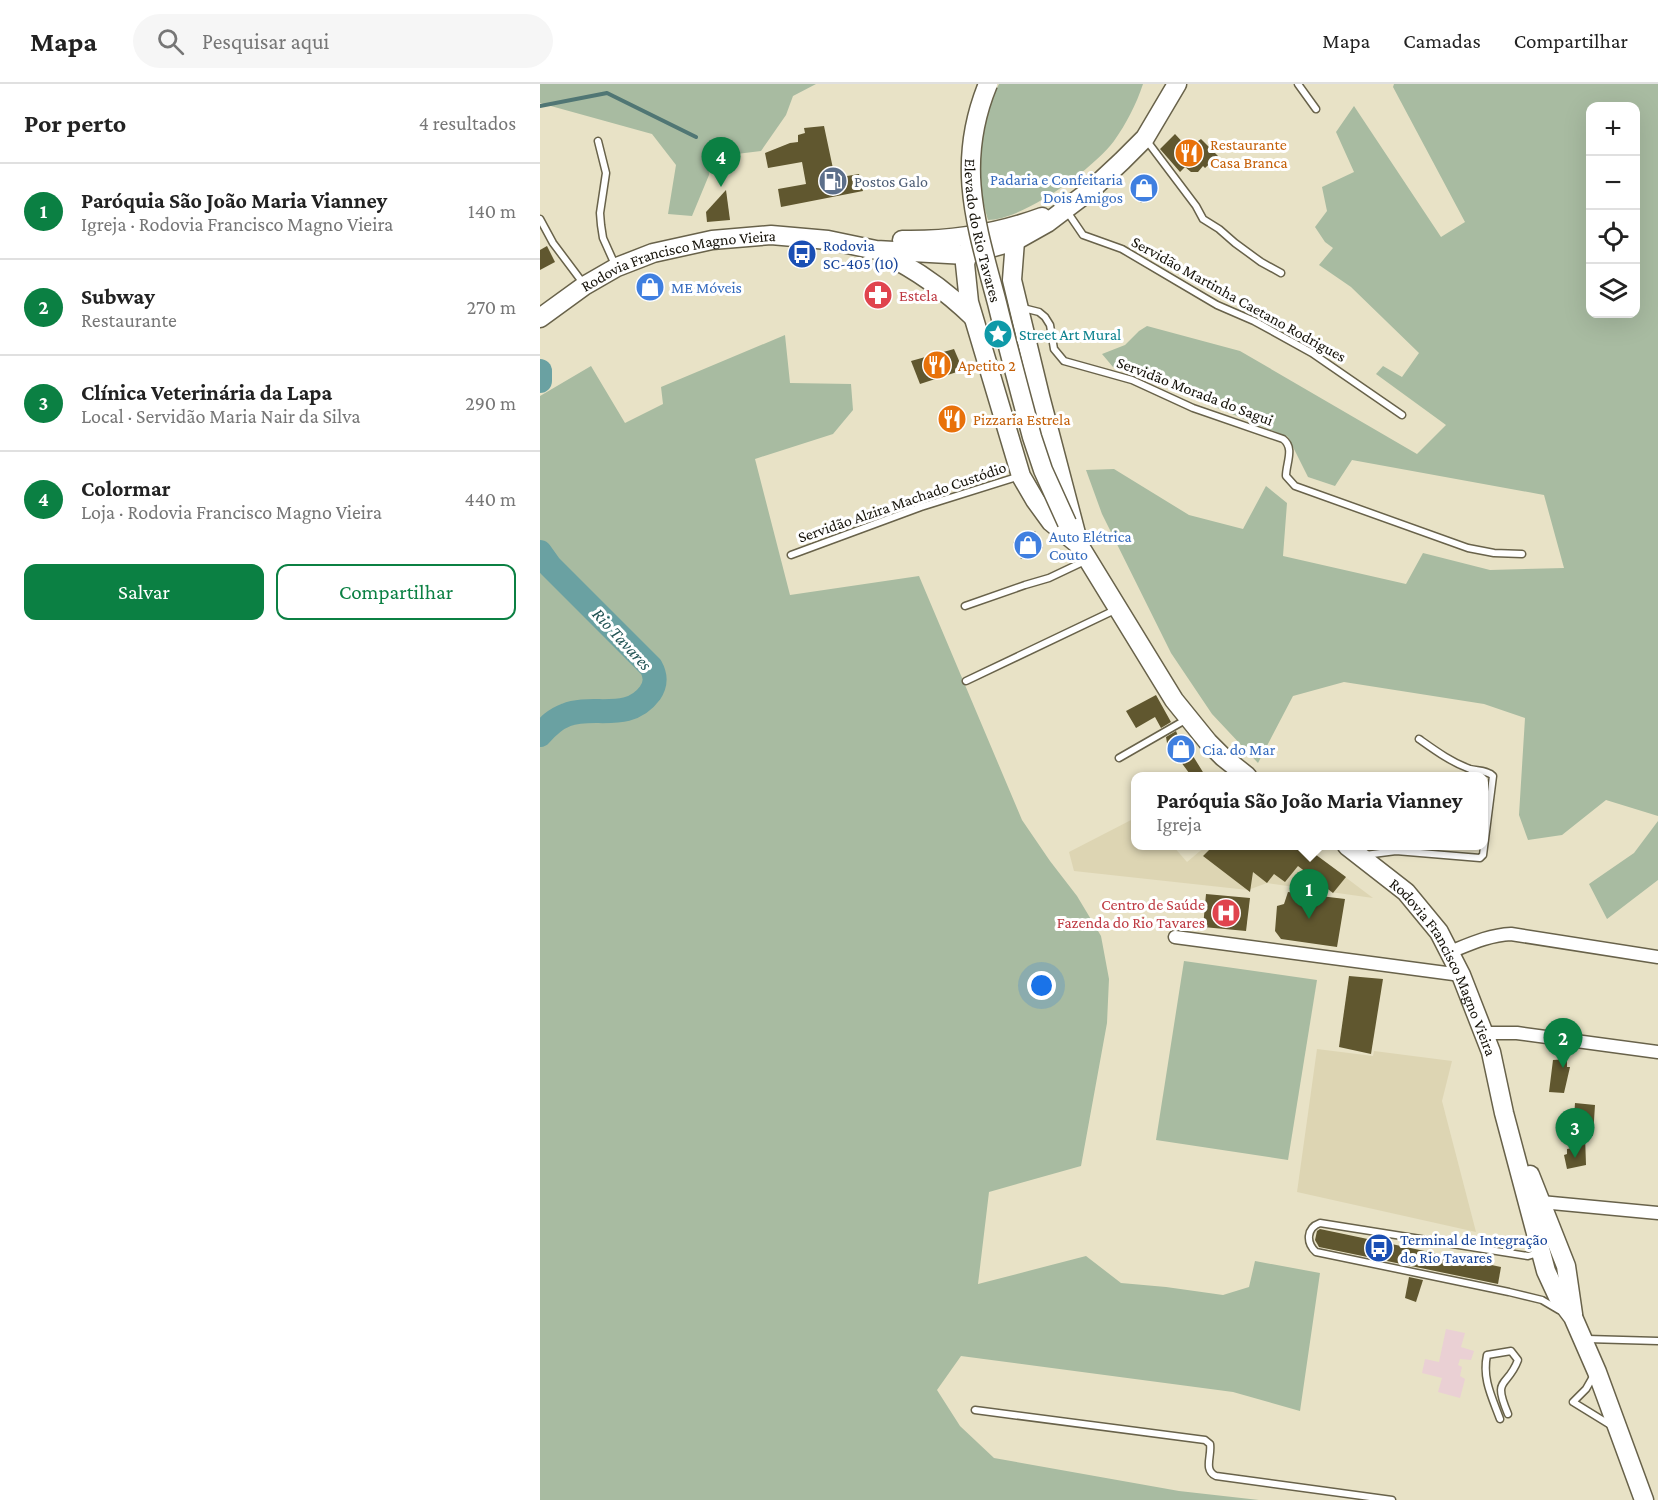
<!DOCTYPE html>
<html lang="pt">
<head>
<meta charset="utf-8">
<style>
  body { margin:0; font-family:"Crimson Pro",serif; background:#f6f6f6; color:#222 }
  .controls { position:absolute; right:18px; top:18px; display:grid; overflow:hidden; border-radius:12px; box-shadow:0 6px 24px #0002 }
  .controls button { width:54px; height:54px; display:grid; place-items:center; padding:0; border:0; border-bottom:2px solid #e0e0e0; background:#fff; color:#222; font:30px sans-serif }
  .you { position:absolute; left:502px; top:902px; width:21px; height:21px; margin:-15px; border:4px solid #fff; border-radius:50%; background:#1a73e8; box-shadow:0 0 0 9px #1a73e833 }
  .badge { display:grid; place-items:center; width:39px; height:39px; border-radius:50%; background:#0b8043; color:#fff; font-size:20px; font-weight:700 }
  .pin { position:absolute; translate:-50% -50px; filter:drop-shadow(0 2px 3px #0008) }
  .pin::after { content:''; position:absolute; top:32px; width:21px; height:18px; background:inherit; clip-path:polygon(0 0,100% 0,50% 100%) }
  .popup { position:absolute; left:591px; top:688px; width:357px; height:78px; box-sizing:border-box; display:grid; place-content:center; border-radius:12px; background:#fff; filter:drop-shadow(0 2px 4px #0005); font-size:20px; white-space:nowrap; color:#767676 }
  .popup b { font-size:22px; color:#222 }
  .popup::after { content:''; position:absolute; left:50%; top:100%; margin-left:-12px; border:12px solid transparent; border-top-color:#fff }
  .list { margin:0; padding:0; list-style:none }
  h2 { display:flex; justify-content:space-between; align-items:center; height:78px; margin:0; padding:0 24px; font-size:26px }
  h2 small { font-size:20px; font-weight:400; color:#767676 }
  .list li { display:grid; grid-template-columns:39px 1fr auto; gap:18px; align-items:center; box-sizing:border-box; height:96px; padding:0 24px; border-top:2px solid #e0e0e0 }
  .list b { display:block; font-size:22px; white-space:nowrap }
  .list p { margin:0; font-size:20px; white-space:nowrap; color:#767676 }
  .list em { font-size:20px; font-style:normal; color:#767676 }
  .actions { display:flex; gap:12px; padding:18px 24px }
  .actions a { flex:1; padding:14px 0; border:2px solid #0b8043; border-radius:12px; text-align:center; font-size:21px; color:#0b8043 }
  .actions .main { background:#0b8043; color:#fff }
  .icon { flex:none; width:33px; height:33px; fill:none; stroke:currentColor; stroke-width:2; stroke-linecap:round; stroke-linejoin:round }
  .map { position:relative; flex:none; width:1118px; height:1416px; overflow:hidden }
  header { display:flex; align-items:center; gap:36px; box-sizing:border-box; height:84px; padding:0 30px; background:#fff; border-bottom:2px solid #e0e0e0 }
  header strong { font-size:28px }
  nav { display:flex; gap:33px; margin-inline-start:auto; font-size:21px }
  .search { width:420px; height:54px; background:#f6f6f6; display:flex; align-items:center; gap:15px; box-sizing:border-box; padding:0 21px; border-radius:33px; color:#767676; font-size:22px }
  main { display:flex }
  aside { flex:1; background:#fff }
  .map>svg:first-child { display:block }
  .built { fill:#ddd5b3 }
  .medical { fill:#ead0d4 }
  .green { fill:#a8bba1; fill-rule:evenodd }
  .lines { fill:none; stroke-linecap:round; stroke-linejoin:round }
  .stream { stroke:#507674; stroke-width:4 }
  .river { stroke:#6aa1a2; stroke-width:24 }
  .building { fill:#60572f }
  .lane-casing { stroke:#68624a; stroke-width:9 }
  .street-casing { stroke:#68624a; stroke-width:15 }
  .primary-casing { stroke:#68624a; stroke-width:21 }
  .lane { stroke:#fff; stroke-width:6 }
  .street { stroke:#fff; stroke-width:12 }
  .primary { stroke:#fff; stroke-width:18 }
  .primary-bridge-casing { stroke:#68624a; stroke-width:21; stroke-linecap:butt }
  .primary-bridge { stroke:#fff; stroke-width:18 }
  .labels { text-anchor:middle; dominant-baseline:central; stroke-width:6; stroke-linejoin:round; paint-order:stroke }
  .food-label { font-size:16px; fill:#c56008; stroke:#fff; text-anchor:start }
  .shop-label { font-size:16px; fill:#366cbe; stroke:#fff; text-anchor:start }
  .service-label { font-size:16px; fill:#4e5e75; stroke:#fff; text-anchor:start }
  .street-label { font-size:16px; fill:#151209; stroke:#fff }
  .transit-label { font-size:16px; fill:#164399; stroke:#fff; text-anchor:start }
  .health-label { font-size:16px; fill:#be3a42; stroke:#fff; text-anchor:start }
  .culture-label { font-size:16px; fill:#0d838f; stroke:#fff; text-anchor:start }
  .water-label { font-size:18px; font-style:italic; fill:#215354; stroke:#fff }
</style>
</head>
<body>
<header>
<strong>Mapa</strong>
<div class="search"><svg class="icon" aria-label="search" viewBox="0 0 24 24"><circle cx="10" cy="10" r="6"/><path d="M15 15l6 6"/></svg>Pesquisar aqui</div>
<nav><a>Mapa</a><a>Camadas</a><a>Compartilhar</a></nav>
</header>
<main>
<aside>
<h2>Por perto<small>4 resultados</small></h2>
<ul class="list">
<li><span class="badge">1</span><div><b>Paróquia São João Maria Vianney</b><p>Igreja · Rodovia Francisco Magno Vieira</p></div><em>140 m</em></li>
<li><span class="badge">2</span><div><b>Subway</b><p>Restaurante</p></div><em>270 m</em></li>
<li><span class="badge">3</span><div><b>Clínica Veterinária da Lapa</b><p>Local · Servidão Maria Nair da Silva</p></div><em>290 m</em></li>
<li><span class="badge">4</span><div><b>Colormar</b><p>Loja · Rodovia Francisco Magno Vieira</p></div><em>440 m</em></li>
</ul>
<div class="actions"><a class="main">Salvar</a><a>Compartilhar</a></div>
</aside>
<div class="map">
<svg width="1118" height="1416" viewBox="0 0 1118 1416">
  <rect width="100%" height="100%" fill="#e8e2c6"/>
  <g class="built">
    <polygon points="595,734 595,762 633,762 647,778 666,762 764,762 833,814 727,799 708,806 534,787 529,768"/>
    <polygon points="777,965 833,972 834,967 912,977 902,1017 936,1148 757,1108"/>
  </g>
  <polygon class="medical" points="906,1245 925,1249 921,1263 934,1267 931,1276 920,1275 918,1281 922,1283 920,1292 925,1295 920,1314 898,1308 902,1294 882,1289 885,1275 899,1278"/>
  <g class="green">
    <polygon points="0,0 276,0 253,12 246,31 221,67 172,73 169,91 152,132 128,130 136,81 112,50 0,19"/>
    <path d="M459 0H603C596 21 586 40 574 57 553 85 483 136 448 136 445 126 442 115 441 104 437 74 444 27 459 0Z"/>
    <path d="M854 0H1118V732L1066 716 1022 751 988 756 979 731 985 634 944 620 804 598 753 612 718 679 672 630 631 569 562 430 546 386 574 385 649 431 703 445 726 402 747 419 743 472 866 500 883 469 950 486 1024 484 1004 411 812 376 795 402 768 393 748 353 593 289 573 283 562 270 585 261 599 247 607 242 700 267 877 370 906 341 836 290 843 282 862 293 879 269 811 203 779 181 793 164 785 158 775 143 787 127 782 103 814 88 796 48 814 22 901 153 925 138 853 3ZM1050 22H1096V230H1050Z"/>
    <polygon points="245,251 250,299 311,300 313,326 293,350 215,375 250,511 379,492 482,736 510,777 537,812 561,852 569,895 567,939 541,1082 449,1108 438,1200 546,1172 581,1199 626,1203 683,1211 709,1203 715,1177 780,1189 760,1327 693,1308 421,1272 397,1306 420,1342 454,1374 639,1407 719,1416 0,1416 0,312 51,282 85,339 123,320 121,303"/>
    <polygon points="1118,737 1118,796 1067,835 1049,800 1094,769"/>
    <polygon points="644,877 777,896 748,1076 616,1056"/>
  </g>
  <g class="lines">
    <polyline class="stream" points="0,22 67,9 156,53"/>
    <g class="river">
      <polyline points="0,287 0,297"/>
      <path d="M0 468 10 482 111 583C116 592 116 600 110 609 88 639 53 620 26 631 15 635 8 642 0 651"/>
    </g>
  </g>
  <g class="building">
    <polygon points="284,42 295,94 319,90 323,107 241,123 238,105 266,100 262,78 228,84 225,69 250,59 258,58 258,51 265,49 264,44"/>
    <polygon points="635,50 648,64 661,55 678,72 665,84 663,82 658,88 651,88 645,83 640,88 620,65"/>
    <polygon points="608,90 617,102 601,119 592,106"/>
    <polygon points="186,106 190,136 167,138 166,128"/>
    <polygon points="7,162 15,178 0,186 0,166"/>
    <polygon points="114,193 120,205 105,212 99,200"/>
    <polygon points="414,265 423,286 380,300 371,277"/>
    <polygon points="495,447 503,464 481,475 473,458"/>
    <polygon points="616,611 631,638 621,644 615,633 596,644 586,627"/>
    <polygon points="636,647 638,652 640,650 655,670 653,672 666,693 652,693 627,659 626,653"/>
    <polygon points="673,762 764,762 806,793 793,809 758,782 745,798 734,790 727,799 713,788 710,808 663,772"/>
    <polygon points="748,808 805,815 797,863 741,855 735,847 737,822 744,820"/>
    <polygon points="666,810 710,814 706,847 663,843"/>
    <polygon points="809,892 843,895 831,970 799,963"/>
    <polygon points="1027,975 1027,983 1030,983 1024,1009 1009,1008 1013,976"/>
    <polygon points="1035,1019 1055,1021 1053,1052 1045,1051 1046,1081 1027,1085 1024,1071 1027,1070 1027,1065 1032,1064"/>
    <polygon points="780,1145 961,1183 958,1200 779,1163 775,1156 777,1147"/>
    <polygon points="869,1193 883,1196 876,1218 865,1214"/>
  </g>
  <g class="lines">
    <g class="lane-casing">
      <g id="lane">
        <polyline points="758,0 776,25"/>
        <polyline points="58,57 66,89 60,129 61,141 63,154 76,183"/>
        <polyline points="607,57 656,122 663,135 679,145 695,159 721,178 741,189"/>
        <polyline points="526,126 543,151 582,165 677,221 714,237 772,269 862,331"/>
        <polyline points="0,135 13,159 43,199"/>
        <path d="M483 224 499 228 505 233 510 241 514 265 524 277 592 296 653 324 743 355C755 364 746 379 746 392L755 402 928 464 954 469 982 470"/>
        <polyline points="251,471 381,423 480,392"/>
        <polyline points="425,522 485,501 509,494 547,476"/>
        <polyline points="426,597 577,525"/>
        <polyline points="579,674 647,635"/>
        <path d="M825 771 856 767 940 774 943 771 953 692C947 686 938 687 930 685 911 678 896 667 879 655"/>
        <path d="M998 1169 988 1172 780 1139C766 1144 766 1159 776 1168L969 1208 1002 1216 1019 1226"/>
        <polyline points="1047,1255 1118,1257"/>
        <polyline points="1054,1291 1046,1305 1033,1318 1072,1342"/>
        <path d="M435 1326 665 1356 670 1360C672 1372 663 1386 676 1392L852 1416"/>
        <path d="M960 1335C952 1313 942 1295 947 1271L971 1267 978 1276C967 1305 952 1292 968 1330"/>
      </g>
    </g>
    <g class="street-casing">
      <g id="street">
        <polyline points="635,853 921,891"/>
        <path d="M910 868C930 860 949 851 971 850L1118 873"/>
        <polyline points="944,949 977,949 1118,968"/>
        <polyline points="1001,1118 1118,1129"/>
      </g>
    </g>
    <g class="primary-casing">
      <g id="primary">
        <path d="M362 156C410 157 456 150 502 133"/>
        <polyline points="475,157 472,196 500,312 539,461 634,616 668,658 683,673 707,692"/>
        <polyline points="430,161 425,180 429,218 481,392 495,416 511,438 539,461"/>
        <path d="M344 170C377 186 406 207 433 233"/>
        <path id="s1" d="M0 234 44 202 77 183 113 169 172 156 231 151 288 156 336 166 426 171 475 157 507 139 552 105 582 77 605 54 637 0"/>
        <path id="s2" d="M807 762 866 808 899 848 921 891 951 968 964 1029 1006 1187 1018 1213 1033 1233 1057 1288 1104 1416"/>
        <polyline points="990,1091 1026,1182 1033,1230"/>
      </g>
    </g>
    <use href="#lane" class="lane"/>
    <use href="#street" class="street"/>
    <use href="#primary" class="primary"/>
    <g class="primary-bridge-casing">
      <g id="primary-bridge">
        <path id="s3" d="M448 0C415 80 436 140 457 219 468 264 480 308 492 353L503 386 527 439"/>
      </g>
    </g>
    <use href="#primary-bridge" class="primary-bridge"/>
  </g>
  <defs>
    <g id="restaurant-disc" transform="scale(1.5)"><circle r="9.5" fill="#e8710a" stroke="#fff"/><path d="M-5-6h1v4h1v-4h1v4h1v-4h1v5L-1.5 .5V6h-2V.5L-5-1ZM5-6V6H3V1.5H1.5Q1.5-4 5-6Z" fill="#fff"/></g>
    <g id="fuel-disc" transform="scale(1.5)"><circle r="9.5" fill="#5c6f8a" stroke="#fff"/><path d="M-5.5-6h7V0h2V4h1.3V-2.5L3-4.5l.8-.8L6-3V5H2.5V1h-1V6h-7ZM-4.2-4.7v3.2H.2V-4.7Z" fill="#fff"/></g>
    <g id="shop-disc" transform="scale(1.5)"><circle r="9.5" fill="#3f7fe0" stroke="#fff"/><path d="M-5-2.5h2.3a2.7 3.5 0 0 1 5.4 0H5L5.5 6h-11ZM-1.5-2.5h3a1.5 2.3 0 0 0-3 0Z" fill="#fff"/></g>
    <g id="bus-disc" transform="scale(1.5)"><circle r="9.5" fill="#1a4fb4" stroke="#fff"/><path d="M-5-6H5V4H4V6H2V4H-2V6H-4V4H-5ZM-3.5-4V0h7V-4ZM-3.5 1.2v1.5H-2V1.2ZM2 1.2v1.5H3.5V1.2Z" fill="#fff"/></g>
    <g id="pharmacy-disc" transform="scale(1.5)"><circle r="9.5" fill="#e0444e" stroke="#fff"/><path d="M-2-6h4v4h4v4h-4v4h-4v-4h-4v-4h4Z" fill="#fff"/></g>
    <g id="sight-disc" transform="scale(1.5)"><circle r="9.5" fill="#0f9aa8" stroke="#fff"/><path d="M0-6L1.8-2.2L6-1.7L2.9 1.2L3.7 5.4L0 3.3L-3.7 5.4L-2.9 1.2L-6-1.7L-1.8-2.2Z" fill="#fff"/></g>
    <g id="hospital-disc" transform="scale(1.5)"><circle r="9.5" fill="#e0444e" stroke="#fff"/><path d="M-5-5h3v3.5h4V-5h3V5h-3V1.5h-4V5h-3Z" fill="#fff"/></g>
  </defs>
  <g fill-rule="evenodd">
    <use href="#restaurant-disc" x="649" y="69"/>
    <use href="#fuel-disc" x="293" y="97"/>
    <use href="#shop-disc" x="604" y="104"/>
    <use href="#bus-disc" x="262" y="170"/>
    <use href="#shop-disc" x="110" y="203"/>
    <use href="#pharmacy-disc" x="338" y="211"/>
    <use href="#sight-disc" x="458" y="250"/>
    <use href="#restaurant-disc" x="397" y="281"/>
    <use href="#restaurant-disc" x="412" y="335"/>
    <use href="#shop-disc" x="488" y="461"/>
    <use href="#shop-disc" x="641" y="665"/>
    <use href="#hospital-disc" x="686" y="829"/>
    <use href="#bus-disc" x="839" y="1164"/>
  </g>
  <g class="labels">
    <g class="food-label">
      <text x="670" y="60">Restaurante<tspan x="670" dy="18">Casa Branca</tspan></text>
      <text x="418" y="281">Apetito 2</text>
      <text x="433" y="335">Pizzaria Estrela</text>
    </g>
    <g class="shop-label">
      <text x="583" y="95" text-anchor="end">Padaria e Confeitaria<tspan x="583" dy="18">Dois Amigos</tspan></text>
      <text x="131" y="203">ME Móveis</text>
      <text x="509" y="452">Auto Elétrica<tspan x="509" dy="18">Couto</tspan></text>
      <text x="662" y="665">Cia. do Mar</text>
    </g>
    <g class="service-label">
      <text x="314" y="97">Postos Galo</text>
    </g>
    <g class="street-label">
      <text stroke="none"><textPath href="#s3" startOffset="150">Elevado do Rio Tavares</textPath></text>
      <text stroke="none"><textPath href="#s1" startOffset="154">Rodovia Francisco Magno Vieira</textPath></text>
      <text transform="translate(699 215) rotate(29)">Servidão Martinha Caetano Rodrigues</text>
      <text transform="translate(655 307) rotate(21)">Servidão Morada do Sagui</text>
      <text transform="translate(362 418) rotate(-19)">Servidão Alzira Machado Custódio</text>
      <text stroke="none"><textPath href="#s2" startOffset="159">Rodovia Francisco Magno Vieira</textPath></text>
    </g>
    <g class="transit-label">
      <text x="283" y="161">Rodovia<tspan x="283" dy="18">SC-405 (10)</tspan></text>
      <text x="860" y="1155">Terminal de Integração<tspan x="860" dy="18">do Rio Tavares</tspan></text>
    </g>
    <g class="health-label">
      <text x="359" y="211">Estela</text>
      <text x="665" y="820" text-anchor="end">Centro de Saúde<tspan x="665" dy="18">Fazenda do Rio Tavares</tspan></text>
    </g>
    <g class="culture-label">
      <text x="479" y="250">Street Art Mural</text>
    </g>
    <g class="water-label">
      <text transform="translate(82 555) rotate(47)">Rio Tavares</text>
    </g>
  </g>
</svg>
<div class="controls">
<button>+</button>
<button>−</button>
<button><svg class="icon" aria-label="locate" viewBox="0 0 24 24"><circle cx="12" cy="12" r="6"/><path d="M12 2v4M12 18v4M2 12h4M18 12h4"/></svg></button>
<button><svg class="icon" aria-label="layers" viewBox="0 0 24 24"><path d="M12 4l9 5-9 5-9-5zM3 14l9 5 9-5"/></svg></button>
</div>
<div class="you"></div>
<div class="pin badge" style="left:769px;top:835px">1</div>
<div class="popup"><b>Paróquia São João Maria Vianney</b>Igreja</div>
<div class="pin badge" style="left:1023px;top:984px">2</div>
<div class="pin badge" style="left:1035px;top:1074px">3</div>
<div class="pin badge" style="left:181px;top:103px">4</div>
</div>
</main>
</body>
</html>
